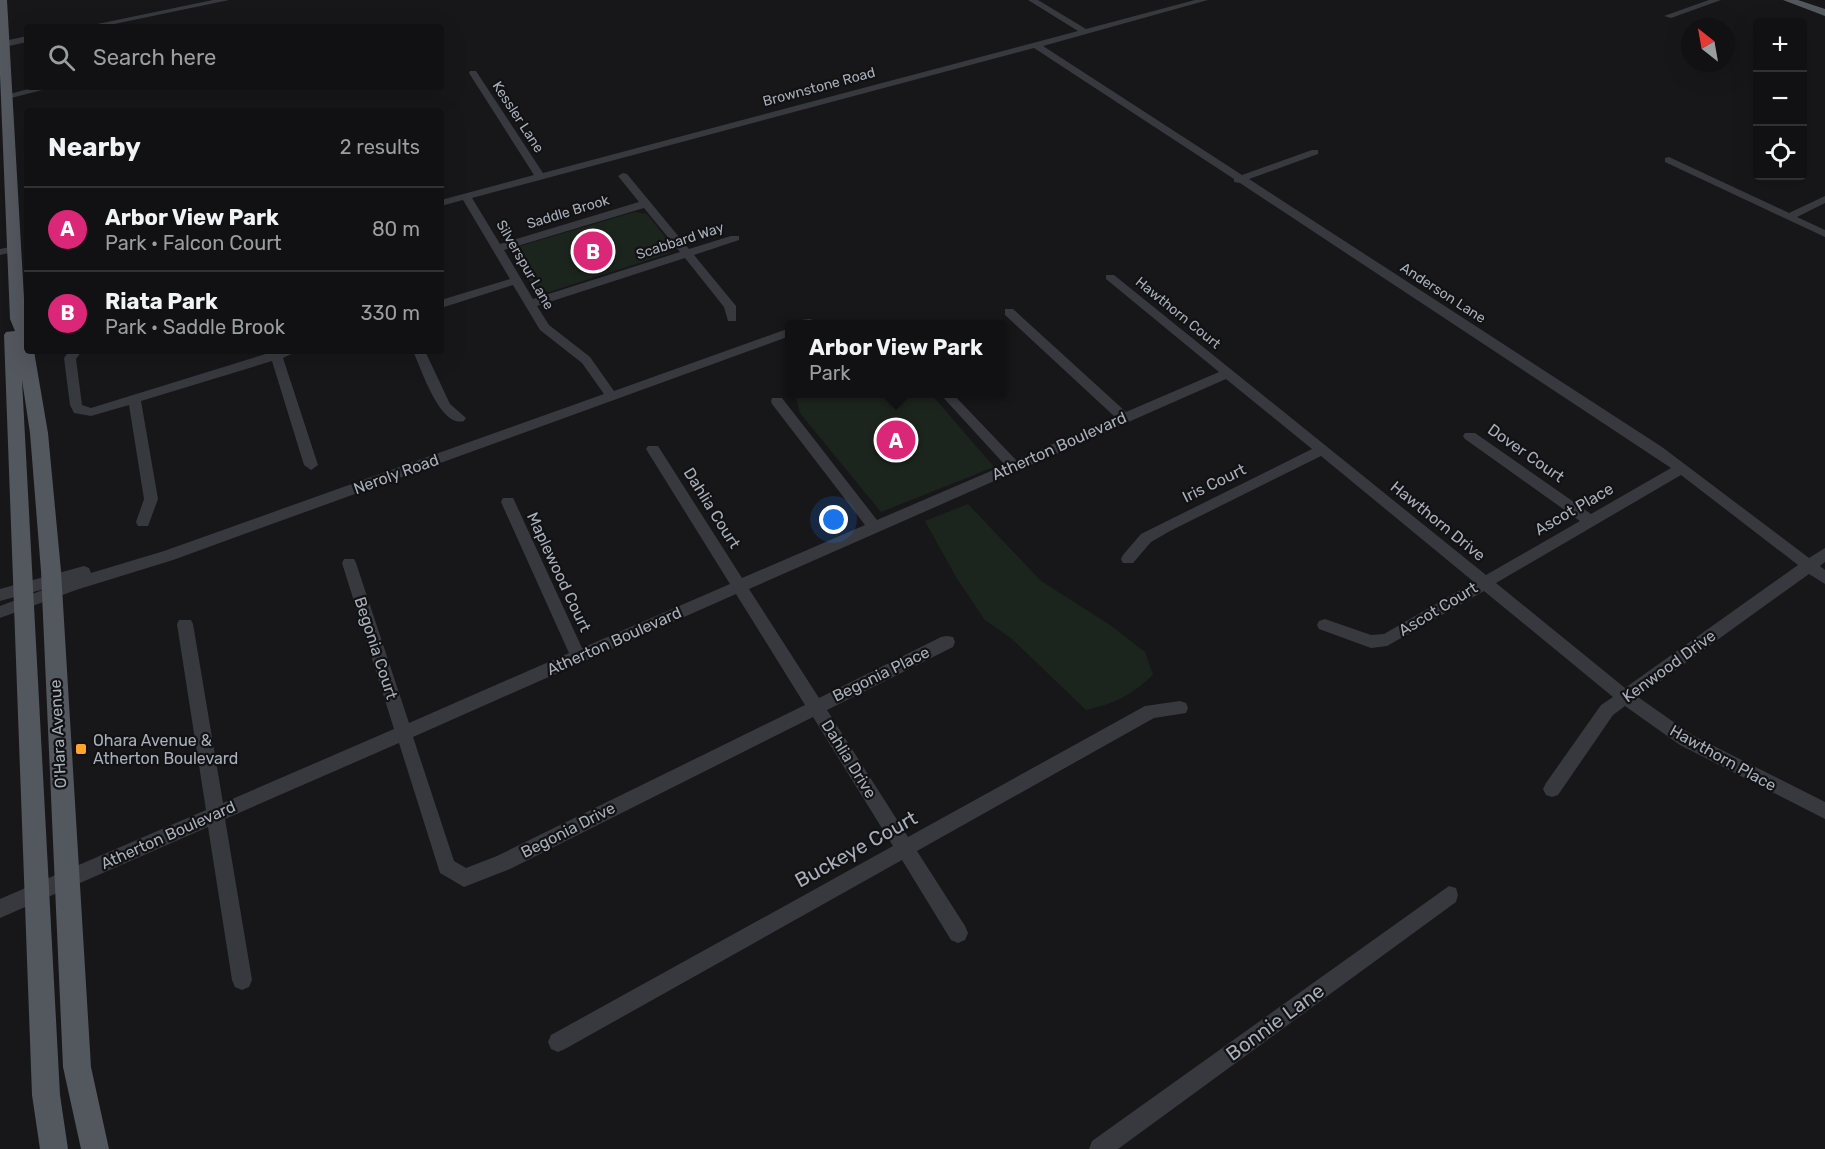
<!DOCTYPE html>
<html lang="en">
<head>
<meta charset="utf-8">
<style>
  body { margin:0; font-family:Rubik,sans-serif; background:#1e1f21; color:#f1f3f6 }
  .controls { position:absolute; right:18px; top:18px; display:grid; overflow:hidden; border-radius:6px; box-shadow:0 6px 24px #0002 }
  .controls button { width:54px; height:54px; display:grid; place-items:center; padding:0; border:0; border-bottom:2px solid #303133; background:#111113; color:#f1f3f6; font:30px sans-serif }
  .compass { position:absolute; left:1681px; top:18px; width:54px; height:54px; border-radius:50%; background:#111113; box-shadow:0 6px 24px #0002; rotate:329deg }
  .you { position:absolute; left:834px; top:520px; width:21px; height:21px; margin:-15px; border:4px solid #fff; border-radius:50%; background:#1a73e8; box-shadow:0 0 0 9px #1a73e833 }
  .badge { display:grid; place-items:center; width:39px; height:39px; border-radius:50%; background:#db2777; color:#fff; font-size:20px; font-weight:700 }
  .pin { position:absolute; translate:-50% -50%; border:3px solid #fff; box-shadow:0 2px 6px #0006 }
  .popup { position:absolute; left:785px; top:320px; width:222px; height:78px; box-sizing:border-box; display:grid; place-content:center; border-radius:6px; background:#111113; filter:drop-shadow(0 2px 4px #0005); font-size:20px; white-space:nowrap; color:#9c9da0 }
  .popup b { font-size:22px; color:#f1f3f6 }
  .popup::after { content:''; position:absolute; left:50%; top:100%; margin-left:-12px; border:12px solid transparent; border-top-color:#111113 }
  .list { margin:0; padding:0; list-style:none }
  h2 { display:flex; justify-content:space-between; align-items:center; height:78px; margin:0; padding:0 24px; font-size:26px }
  h2 small { font-size:20px; font-weight:400; color:#9c9da0 }
  .list li { display:grid; grid-template-columns:39px 1fr auto; gap:18px; align-items:center; box-sizing:border-box; height:84px; padding:0 24px; border-top:2px solid #303133 }
  .list b { display:block; font-size:22px; white-space:nowrap }
  .list p { margin:0; font-size:20px; white-space:nowrap; color:#9c9da0 }
  .list em { font-size:20px; font-style:normal; color:#9c9da0 }
  .icon { flex:none; width:33px; height:33px; fill:none; stroke:currentColor; stroke-width:2; stroke-linecap:round; stroke-linejoin:round }
  .map { position:relative; flex:none; width:1825px; height:1149px; overflow:hidden }
  .search { position:absolute; background:#111113; box-shadow:0 6px 24px #0002; left:24px; top:24px; width:420px; height:66px; display:flex; align-items:center; gap:15px; box-sizing:border-box; padding:0 21px; border-radius:6px; color:#9c9da0; font-size:22px }
  .panel { position:absolute; background:#111113; box-shadow:0 6px 24px #0002; left:24px; top:108px; width:420px; height:246px; border-radius:6px }
  .map>svg:first-child { display:block }
  .green { fill:#1c251d }
  .lines { fill:none; stroke-linecap:round; stroke-linejoin:round }
  .minor { fill:#38393f; fill-rule:evenodd }
  .major { fill:#53575e; fill-rule:evenodd }
  .poi-dot { fill:#ffa629; stroke:#121214; stroke-width:2 }
  .labels { text-anchor:middle; dominant-baseline:central; stroke-width:4.5; stroke-linejoin:round; paint-order:stroke }
  .far-street-label { font-size:14px; fill:#a8afba; stroke:#121214 }
  .street-label { font-size:16px; fill:#a8afba; stroke:#121214 }
  .poi-label { font-size:16px; fill:#a8afba; stroke:#121214; text-anchor:start }
  .near-street-label { font-size:20px; fill:#a8afba; stroke:#121214 }
</style>
</head>
<body>
<div class="map">
<svg width="1825" height="1149" viewBox="0 0 1825 1149">
  <rect width="100%" height="100%" fill="#171719"/>
  <g class="green">
    <polygon points="635,212 647,214 673,247 667,254 549,292 534,288 513,254 520,246"/>
    <polygon points="795,394 931,394 994,467 881,512 800,413"/>
    <path d="M968 504 1041 581 1110 625 1145 652 1153 675C1130 696 1116 703 1086 710L1012 639 985 620 956 577 925 521Z"/>
  </g>
  <g class="lines">
    <g class="minor">
      <polygon points="213,0 229,0 100,27 83,27"/>
      <path d="M1028 0H1038L1086 29 1195 0H1208L1043 46 1242 175 1312 150H1318V154L1249 179 1662 447 1809 558 1825 548V562L1820 566 1825 570V584L1809 574 1638 697 1692 735 1825 802V819L1680 745 1625 706 1613 715 1558 795 1552 797 1546 795 1543 789 1546 783 1601 705 1613 697 1484 591 1387 646 1371 648 1319 629 1317 625 1319 621 1325 619 1371 635 1384 634 1474 582 1321 456 1170 531 1151 542 1133 563H1123L1121 559 1123 555 1141 534 1312 449 1226 379 749 589 819 698 941 637 947 636 953 637 955 642 953 647 827 710 908 837 1145 706 1180 701 1186 703 1188 708 1186 713 1154 718 917 851 965 926 968 933 965 940 958 943 951 940 902 860 565 1049 558 1052 551 1049 548 1042 551 1035 893 846 813 717 510 869 464 887 440 873 399 743 225 819 252 980 249 987 242 990 235 987 232 980 208 827 0 918V899L206 810 177 624 179 620H191L193 624 223 803 394 729 342 563 344 559H354L356 563 409 723 569 653 501 502 503 498H513L515 502 582 648 730 584 646 449 648 446H658L742 578 865 525 772 404 771 401 772 398H782L877 520 1005 465 940 394H953L1016 460 1115 417 1005 315V309H1013L1126 412 1219 372 1106 279V275H1114L1486 575 1580 521 1465 439 1463 436 1465 433H1475L1591 514 1671 468 1240 183 1234 182V179L1034 48 472 198 500 244 639 202 618 176 623 173 627 174 689 249 731 236H739V240L694 255 736 306V321H728L724 307 685 258 537 306 549 325 590 357 614 391 790 328V336L173 560 76 590 0 618V606L48 588 0 601V589L84 566 89 568 91 573 164 551 604 394 582 363 540 330 513 285 441 308V300L510 279 463 200 441 206V200L534 175 469 73 470 71H476L543 173 1078 31ZM644 208 680 252 533 299 504 250ZM1681 475 1798 565 1625 688 1496 583ZM736 594 805 705 497 856 466 868 454 861 413 737Z"/>
      <polygon points="1709,0 1721,0 1671,18 1664,16"/>
      <polygon points="27,36 27,42 0,48 0,42"/>
      <polygon points="36,87 54,87 7,99 2,96"/>
      <polygon points="1669,157 1789,213 1825,196 1825,203 1797,217 1825,230 1825,237 1665,162 1665,158"/>
      <polygon points="14,246 20,249 18,251 0,255 0,249"/>
      <polygon points="809,319 813,320 814,324 792,324 794,321"/>
      <polygon points="69,351 82,351 76,359 82,405 91,408 272,352 297,351 283,358 318,465 311,470 304,465 272,361 141,401 158,499 148,526 138,526 136,522 144,499 129,405 91,416 74,413 70,405 64,358"/>
      <path d="M413 351H425L450 404 466 418 464 421C440 428 421 368 413 351Z"/>
      <polygon points="1449,886 1456,888 1458,895 1456,902 1118,1149 1089,1149 1092,1141"/>
    </g>
    <g class="major">
      <polygon points="0,0 7,0 27,351 34,351 48,433 61,571 91,1067 109,1149 81,1149 63,1067 41,571 30,433 22,380 60,1095 68,1149 40,1149 32,1095 4,335 6,332 15,331 10,319 0,75"/>
      <polygon points="1783,0 1798,0 1825,9 1825,16"/>
    </g>
  </g>
  <rect class="poi-dot" x="75" y="743" width="12" height="12" rx="3"/>
  <g class="labels">
    <g class="far-street-label">
      <text transform="translate(819 87) rotate(-15)">Brownstone Road</text>
      <text transform="translate(518 117) rotate(57)">Kessler Lane</text>
      <text transform="translate(568 212) rotate(-17)">Saddle Brook</text>
      <text transform="translate(680 241) rotate(-18)">Scabbard Way</text>
      <text transform="translate(525 265) rotate(60)">Silverspur Lane</text>
      <text transform="translate(1443 293) rotate(33)">Anderson Lane</text>
      <text transform="translate(1178 313) rotate(39)">Hawthorn Court</text>
    </g>
    <g class="street-label">
      <text transform="translate(1059 446) rotate(-24)">Atherton Boulevard</text>
      <text transform="translate(1526 453) rotate(35)">Dover Court</text>
      <text transform="translate(396 474) rotate(-20)">Neroly Road</text>
      <text transform="translate(1214 483) rotate(-26)">Iris Court</text>
      <text transform="translate(712 508) rotate(58)">Dahlia Court</text>
      <text transform="translate(1574 509) rotate(-30)">Ascot Place</text>
      <text transform="translate(1438 521) rotate(39)">Hawthorn Drive</text>
      <text transform="translate(559 572) rotate(65)">Maplewood Court</text>
      <text transform="translate(1438 609) rotate(-31)">Ascot Court</text>
      <text transform="translate(614 641) rotate(-24)">Atherton Boulevard</text>
      <text transform="translate(376 648) rotate(72)">Begonia Court</text>
      <text transform="translate(1669 666) rotate(-36)">Kenwood Drive</text>
      <text transform="translate(881 674) rotate(-26)">Begonia Place</text>
      <text transform="translate(58 734) rotate(-93)">O'Hara Avenue</text>
      <text transform="translate(1723 758) rotate(29)">Hawthorn Place</text>
      <text transform="translate(849 759) rotate(58)">Dahlia Drive</text>
      <text transform="translate(568 830) rotate(-27)">Begonia Drive</text>
      <text transform="translate(168 835) rotate(-24)">Atherton Boulevard</text>
    </g>
    <g class="poi-label">
      <text x="93" y="740">Ohara Avenue &amp;<tspan x="93" dy="18">Atherton Boulevard</tspan></text>
    </g>
    <g class="near-street-label">
      <text transform="translate(856 849) rotate(-29)">Buckeye Court</text>
      <text transform="translate(1275 1022) rotate(-36)">Bonnie Lane</text>
    </g>
  </g>
</svg>
<div class="controls">
<button>+</button>
<button>−</button>
<button><svg class="icon" aria-label="locate" viewBox="0 0 24 24"><circle cx="12" cy="12" r="6"/><path d="M12 2v4M12 18v4M2 12h4M18 12h4"/></svg></button>
</div>
<svg class="compass" viewBox="-18 -18 36 36"><path d="M0-13l5 13h-10z" fill="#e53935"/><path d="M0 13l5-13h-10z" fill="#9c9da0"/></svg>
<div class="you"></div>
<div class="pin badge" style="left:896px;top:440px">A</div>
<div class="popup"><b>Arbor View Park</b>Park</div>
<div class="pin badge" style="left:593px;top:251px">B</div>
<div class="search"><svg class="icon" aria-label="search" viewBox="0 0 24 24"><circle cx="10" cy="10" r="6"/><path d="M15 15l6 6"/></svg>Search here</div>
<section class="panel">
<h2>Nearby<small>2 results</small></h2>
<ul class="list">
<li><span class="badge">A</span><div><b>Arbor View Park</b><p>Park · Falcon Court</p></div><em>80 m</em></li>
<li><span class="badge">B</span><div><b>Riata Park</b><p>Park · Saddle Brook</p></div><em>330 m</em></li>
</ul>
</section>
</div>
</body>
</html>
